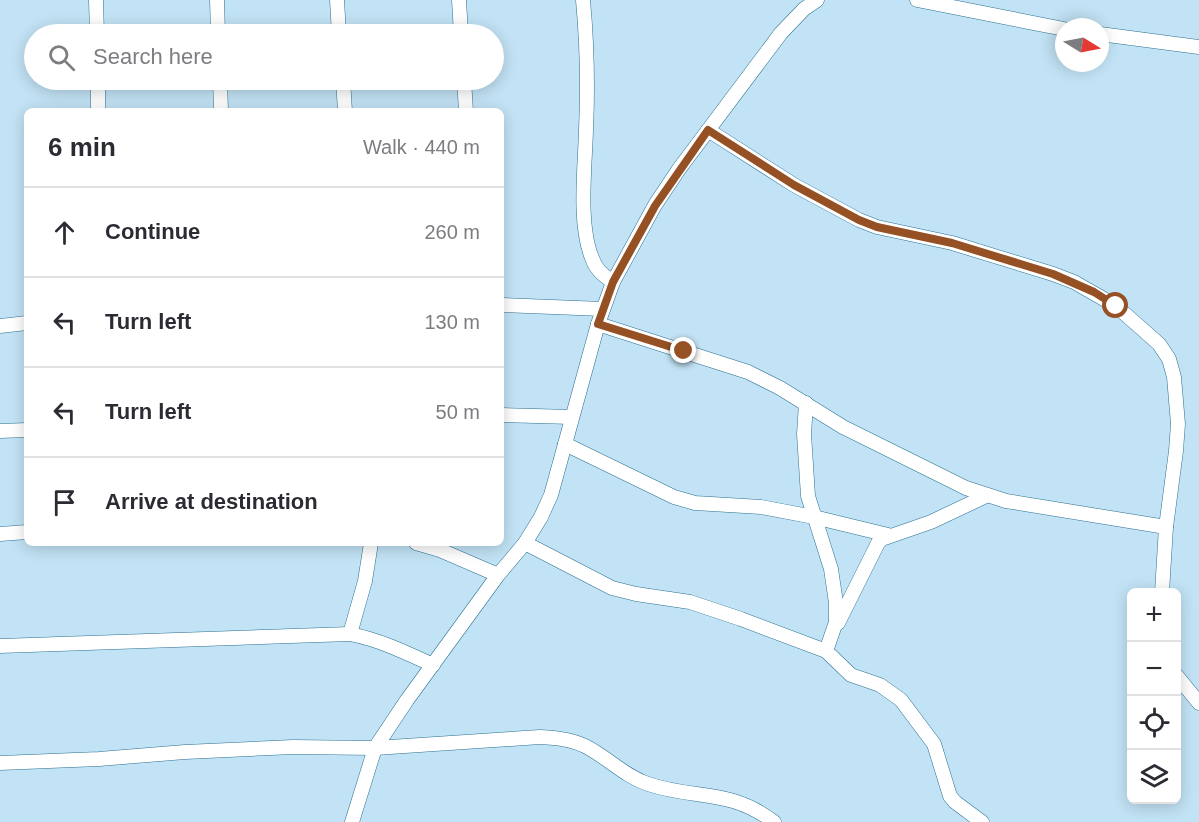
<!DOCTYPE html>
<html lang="en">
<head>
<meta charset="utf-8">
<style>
  body { margin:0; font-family:Helvetica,sans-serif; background:#f2f2f3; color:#2b2b33 }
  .controls { position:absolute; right:18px; bottom:18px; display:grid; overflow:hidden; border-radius:9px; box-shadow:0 3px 15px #0003 }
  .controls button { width:54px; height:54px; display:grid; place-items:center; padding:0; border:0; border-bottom:2px solid #e1e1e2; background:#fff; color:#2b2b33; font:30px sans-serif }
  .compass { position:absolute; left:1055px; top:18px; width:54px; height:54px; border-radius:50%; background:#fff; box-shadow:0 3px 15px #0003; rotate:100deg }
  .stop { position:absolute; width:18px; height:18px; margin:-14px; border:4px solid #955124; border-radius:50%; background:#fff }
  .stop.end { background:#955124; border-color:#fff; box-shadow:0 2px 6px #0008 }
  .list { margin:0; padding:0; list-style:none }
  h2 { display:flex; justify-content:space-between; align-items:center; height:78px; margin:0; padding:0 24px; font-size:26px }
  h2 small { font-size:20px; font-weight:400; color:#7c7c81 }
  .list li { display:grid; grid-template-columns:39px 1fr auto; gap:18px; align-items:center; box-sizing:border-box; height:90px; padding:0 24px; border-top:2px solid #e1e1e2 }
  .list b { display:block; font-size:22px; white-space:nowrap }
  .list em { font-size:20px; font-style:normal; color:#7c7c81 }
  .icon { flex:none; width:33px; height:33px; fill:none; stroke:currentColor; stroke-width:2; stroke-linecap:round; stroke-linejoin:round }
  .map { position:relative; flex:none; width:1199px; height:822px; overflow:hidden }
  .search { position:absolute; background:#fff; box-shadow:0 3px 15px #0003; left:24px; top:24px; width:480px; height:66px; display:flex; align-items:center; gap:15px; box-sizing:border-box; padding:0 21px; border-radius:33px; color:#7c7c81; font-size:22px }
  .panel { position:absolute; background:#fff; box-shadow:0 3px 15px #0003; left:24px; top:108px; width:480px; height:438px; border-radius:9px }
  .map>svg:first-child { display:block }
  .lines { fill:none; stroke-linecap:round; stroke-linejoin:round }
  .street-casing { stroke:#2a7191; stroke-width:15 }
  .street { stroke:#fff; stroke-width:14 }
  .route { stroke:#955124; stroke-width:8 }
</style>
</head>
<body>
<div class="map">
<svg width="1199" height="822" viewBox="0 0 1199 822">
  <rect width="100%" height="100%" fill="#c2e3f5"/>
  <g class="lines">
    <g class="street-casing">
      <g id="street">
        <polyline points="96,0 97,34"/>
        <polyline points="217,0 218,34"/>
        <polyline points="337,0 339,34"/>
        <polyline points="459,0 461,34"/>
        <path d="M583 0C587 43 588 86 586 130 585 167 578 224 592 258 596 270 603 275 613 282"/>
        <polyline points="917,0 1064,29"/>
        <polyline points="1100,34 1199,47"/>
        <polyline points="98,80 98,111"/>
        <polyline points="220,80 221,111"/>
        <polyline points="343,80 345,111"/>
        <polyline points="464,80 466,111"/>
        <polyline points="708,130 794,185 859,220 877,227 952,243 1053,274 1074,282 1116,306 1159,344 1169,359 1174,377 1178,424 1176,451 1166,527 1162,592"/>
        <polyline points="501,305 603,309"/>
        <polyline points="598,324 748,372 780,388 843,427 966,488 1006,501 1166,527"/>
        <polyline points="0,326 27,323"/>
        <polyline points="806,403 804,434 808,496 831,569 836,603 836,622 826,651"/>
        <polyline points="501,415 572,417"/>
        <polyline points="0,431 27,430"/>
        <polyline points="565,444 674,497 695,503 761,507 814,517 888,535"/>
        <polyline points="0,534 27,532"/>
        <polyline points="416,543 440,550 498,575"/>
        <polyline points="525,543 612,588 636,594 690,602 741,619 826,651 851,675 880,685 901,700 934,744 950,796 955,802 982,822"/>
        <polyline points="838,623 878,543 882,539 931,522 986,496"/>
        <polyline points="350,634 365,581 371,543"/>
        <path d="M0 646 350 634C380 640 405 652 433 665"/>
        <polyline points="1176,675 1199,703"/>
        <path d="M0 763 99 759 185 752 293 747 375 748 540 737C555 738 571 739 585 746 607 757 624 776 648 784 696 800 729 788 774 822"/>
        <polyline points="352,822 375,748 407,700 498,575 525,543 541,517 551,495 598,324 613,282 655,205 679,169 781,33 804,9 817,0"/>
      </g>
    </g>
    <use href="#street" class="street"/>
  </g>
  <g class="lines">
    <polyline class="route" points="684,351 598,324 613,282 655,206 708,130 794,185 859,220 877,227 952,243 1053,274 1094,292 1116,306"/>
  </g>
</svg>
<div class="controls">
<button>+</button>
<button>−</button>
<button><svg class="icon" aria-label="locate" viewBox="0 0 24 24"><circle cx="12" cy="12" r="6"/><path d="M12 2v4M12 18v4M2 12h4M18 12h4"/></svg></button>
<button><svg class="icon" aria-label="layers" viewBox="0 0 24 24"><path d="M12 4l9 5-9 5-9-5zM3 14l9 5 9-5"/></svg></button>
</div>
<svg class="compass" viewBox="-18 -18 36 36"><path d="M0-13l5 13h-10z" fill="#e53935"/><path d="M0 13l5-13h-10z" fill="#7c7c81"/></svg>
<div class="stop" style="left:1116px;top:306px"></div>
<div class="stop end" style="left:684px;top:351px"></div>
<div class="search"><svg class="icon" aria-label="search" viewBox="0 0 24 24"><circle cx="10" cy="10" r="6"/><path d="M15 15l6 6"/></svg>Search here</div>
<section class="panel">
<h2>6 min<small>Walk · 440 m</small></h2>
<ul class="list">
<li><svg class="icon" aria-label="ahead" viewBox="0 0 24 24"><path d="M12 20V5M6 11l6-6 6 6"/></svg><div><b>Continue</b></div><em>260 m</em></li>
<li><svg class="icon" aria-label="left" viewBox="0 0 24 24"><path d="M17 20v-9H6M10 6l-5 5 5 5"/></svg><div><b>Turn left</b></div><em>130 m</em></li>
<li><svg class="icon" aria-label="left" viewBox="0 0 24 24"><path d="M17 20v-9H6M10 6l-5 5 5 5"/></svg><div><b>Turn left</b></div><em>50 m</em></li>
<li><svg class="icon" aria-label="arrive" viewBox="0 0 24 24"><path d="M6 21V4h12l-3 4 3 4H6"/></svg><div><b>Arrive at destination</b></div></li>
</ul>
</section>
</div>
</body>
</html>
